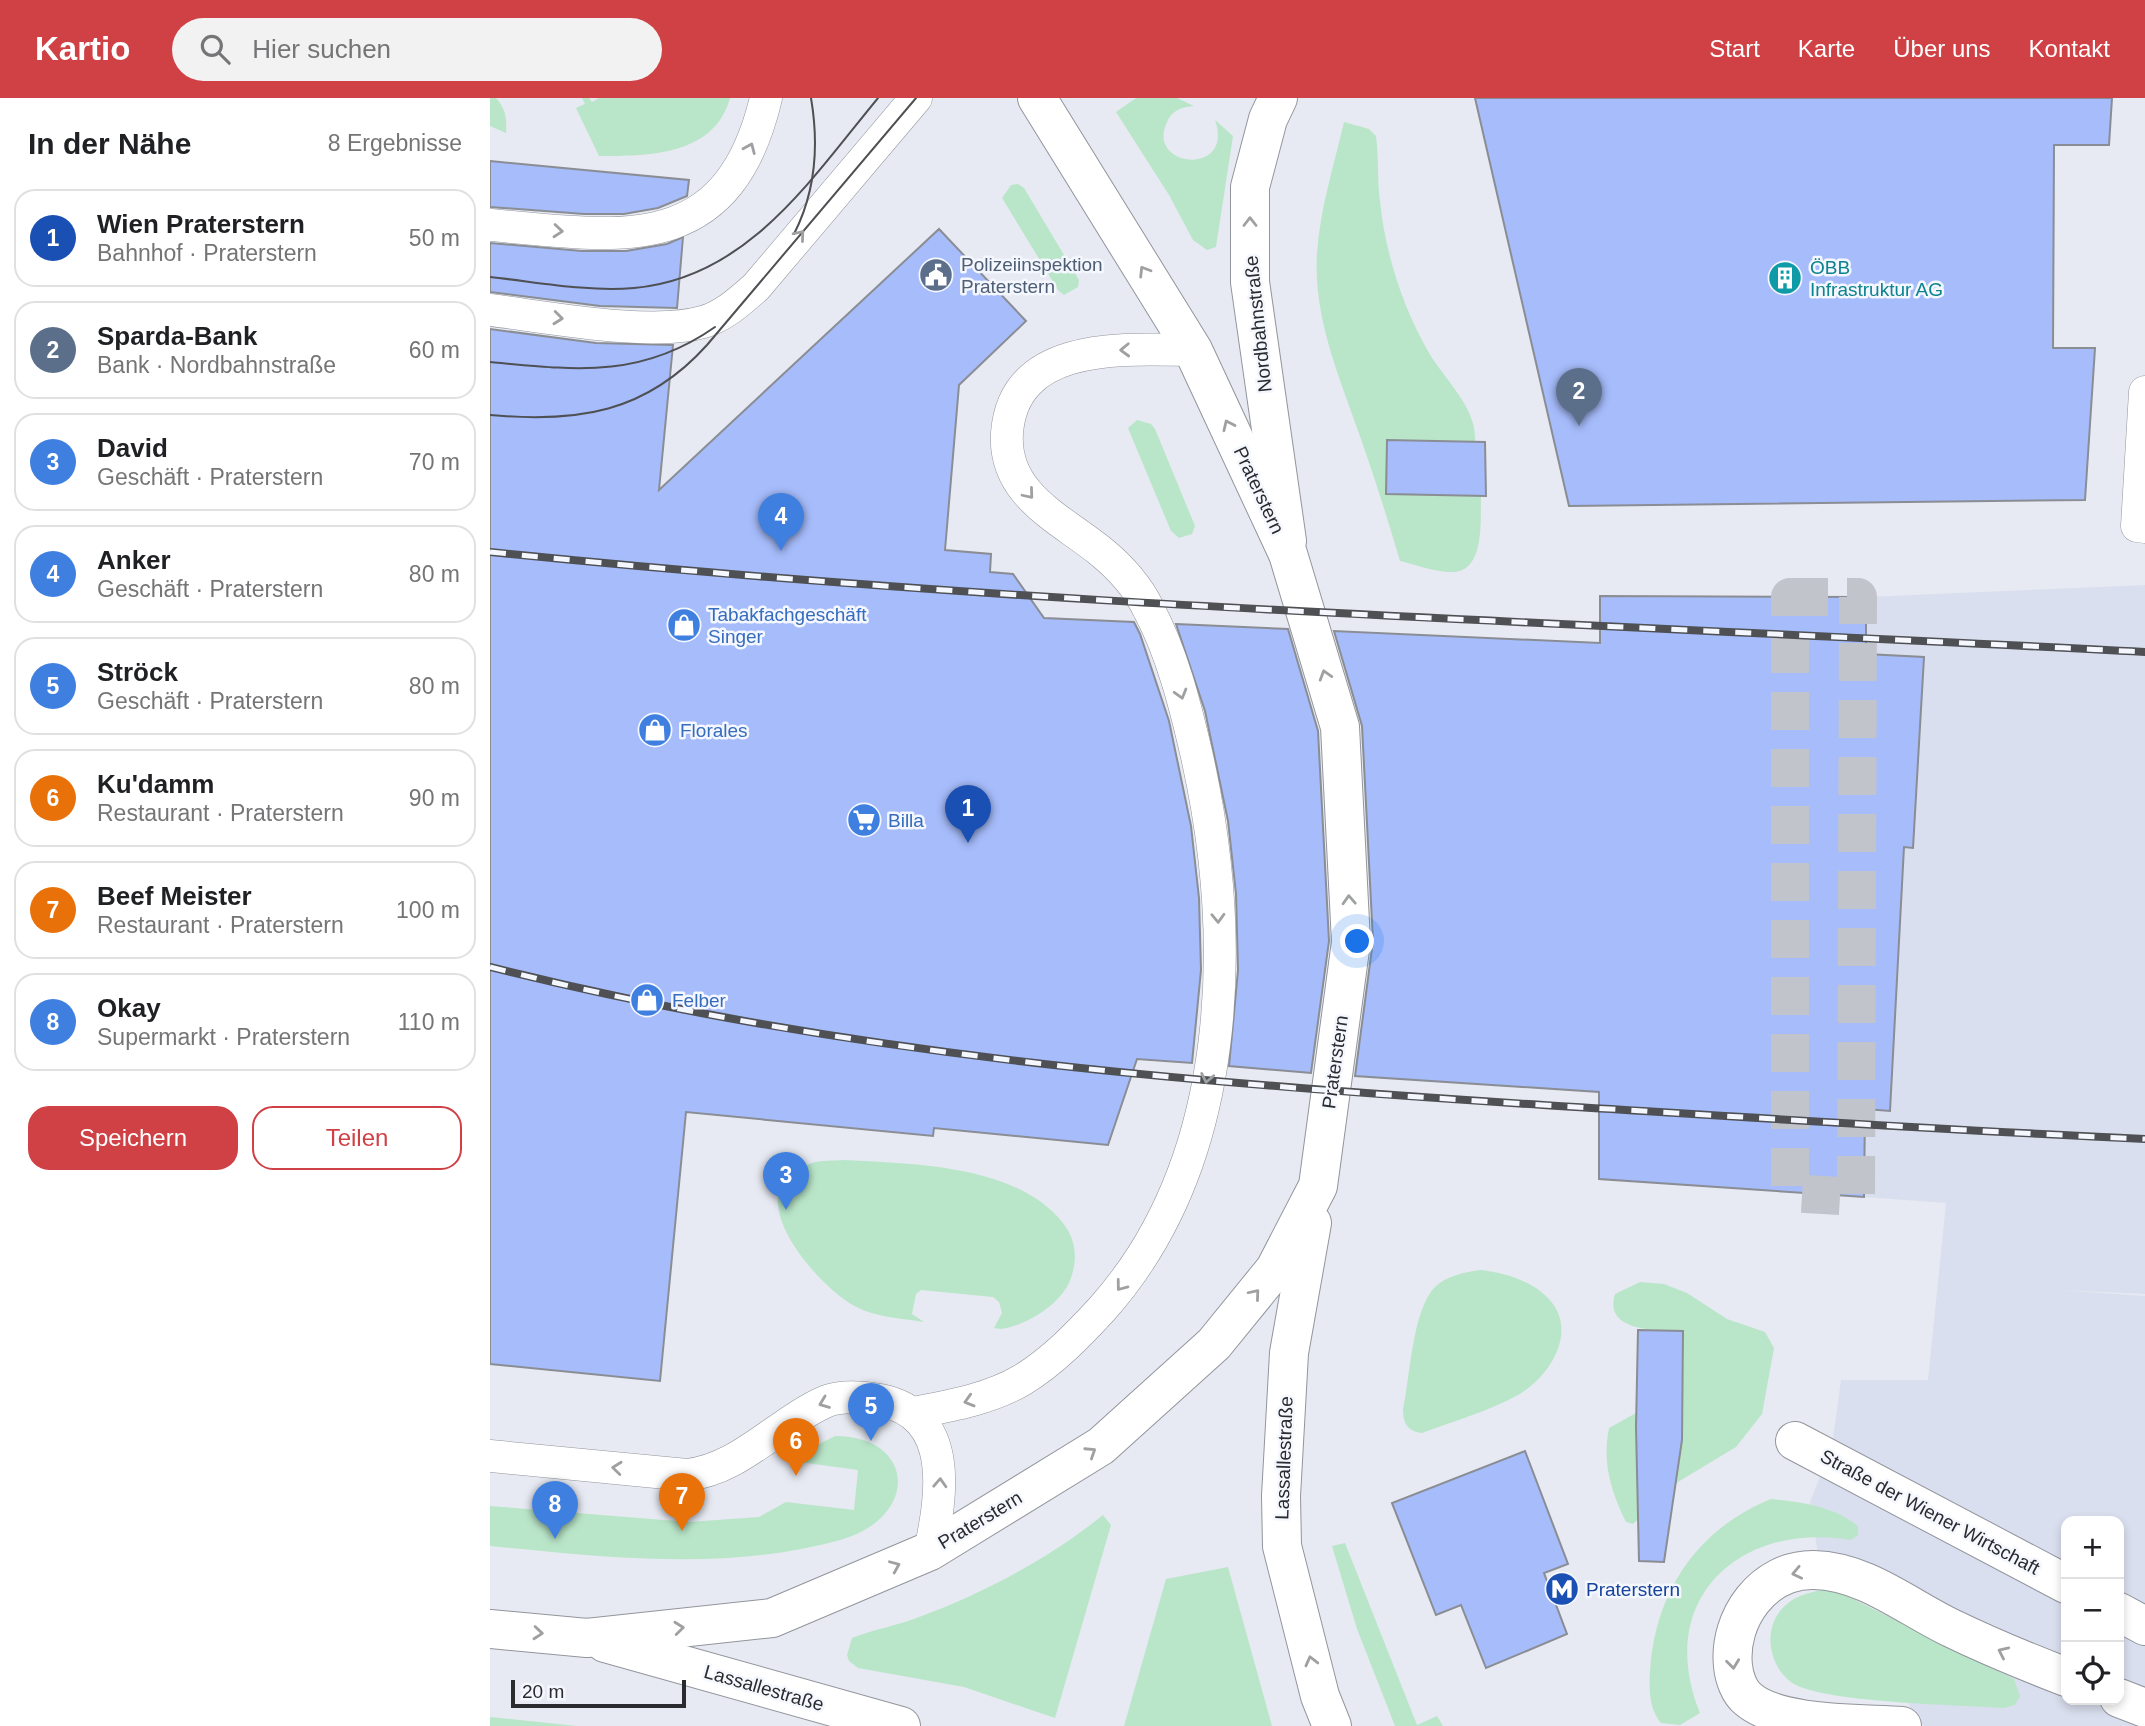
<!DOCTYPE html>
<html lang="de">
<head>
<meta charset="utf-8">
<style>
  body { margin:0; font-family:Arial,sans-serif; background:#f2f2f2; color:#202124 }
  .controls { position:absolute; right:21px; bottom:21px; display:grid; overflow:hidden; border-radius:14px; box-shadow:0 4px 10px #0003 }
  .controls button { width:63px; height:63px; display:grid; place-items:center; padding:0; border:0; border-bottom:2px solid #e0e0e0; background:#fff; color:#202124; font:35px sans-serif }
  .scale { position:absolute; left:21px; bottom:18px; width:175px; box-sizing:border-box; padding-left:7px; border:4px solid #2a2b2e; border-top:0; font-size:19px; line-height:24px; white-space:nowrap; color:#2a2b2e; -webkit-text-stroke:5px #f4f7fe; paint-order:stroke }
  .you { position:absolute; left:868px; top:844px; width:24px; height:24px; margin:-18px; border:5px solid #fff; border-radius:50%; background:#1a73e8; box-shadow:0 0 0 10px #1a73e833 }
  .badge { display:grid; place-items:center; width:46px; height:46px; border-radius:50%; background:#d04146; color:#fff; font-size:23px; font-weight:700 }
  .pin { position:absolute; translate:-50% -58px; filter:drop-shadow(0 2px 4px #0008) }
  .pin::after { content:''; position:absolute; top:37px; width:24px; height:21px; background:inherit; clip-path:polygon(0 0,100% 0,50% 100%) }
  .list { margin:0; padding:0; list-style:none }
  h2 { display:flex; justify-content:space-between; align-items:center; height:91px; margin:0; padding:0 28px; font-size:30px }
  h2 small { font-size:23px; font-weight:400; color:#757577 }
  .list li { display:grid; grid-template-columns:46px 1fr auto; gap:21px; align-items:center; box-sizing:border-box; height:98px; margin:0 14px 14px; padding:0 14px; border:2px solid #e0e0e0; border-radius:21px }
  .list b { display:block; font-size:26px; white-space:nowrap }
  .list p { margin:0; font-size:23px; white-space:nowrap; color:#757577 }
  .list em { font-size:23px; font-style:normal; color:#757577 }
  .actions { display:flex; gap:14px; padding:21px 28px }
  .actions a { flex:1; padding:16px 0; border:2px solid #d04146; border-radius:21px; text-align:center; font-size:24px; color:#d04146 }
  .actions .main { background:#d04146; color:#fff }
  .icon { flex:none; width:38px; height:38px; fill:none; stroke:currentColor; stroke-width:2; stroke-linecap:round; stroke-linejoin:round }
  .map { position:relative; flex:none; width:1655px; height:1628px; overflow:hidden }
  header { display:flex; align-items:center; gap:42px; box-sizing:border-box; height:98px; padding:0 35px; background:#d04146; color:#fff }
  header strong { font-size:33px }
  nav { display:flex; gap:38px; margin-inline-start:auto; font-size:24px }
  .search { width:490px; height:63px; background:#f2f2f2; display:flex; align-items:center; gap:18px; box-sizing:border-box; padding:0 24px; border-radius:38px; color:#757577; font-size:26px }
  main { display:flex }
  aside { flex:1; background:#fff }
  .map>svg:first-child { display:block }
  .built { fill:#dadfef; fill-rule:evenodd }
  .green { fill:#b9e6c9 }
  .building { fill:#a6bcfb; stroke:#8a8d94; stroke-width:2 }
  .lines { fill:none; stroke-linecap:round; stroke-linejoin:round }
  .street-tunnel { stroke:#c1c4cb; stroke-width:38; stroke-dasharray:38 19; stroke-linecap:butt }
  .lane-casing { stroke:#92959c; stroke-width:33 }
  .street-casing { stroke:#92959c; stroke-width:40 }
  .secondary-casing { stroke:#92959c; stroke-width:40 }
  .primary-casing { stroke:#92959c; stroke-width:40 }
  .lane { stroke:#fff; stroke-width:32 }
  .street { stroke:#fff; stroke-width:38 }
  .secondary { stroke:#fff; stroke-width:38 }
  .primary { stroke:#fff; stroke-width:38 }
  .tram { stroke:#4e5054; stroke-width:2 }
  .rail-casing { stroke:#4e5054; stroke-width:8 }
  .rail { stroke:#f4f7fe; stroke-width:5; stroke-dasharray:16; stroke-linecap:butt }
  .oneway { stroke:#9fa0a1 }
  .labels { text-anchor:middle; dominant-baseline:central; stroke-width:5; stroke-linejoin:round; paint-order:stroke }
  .service-label { font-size:19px; fill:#4e5e75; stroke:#f4f7fe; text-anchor:start }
  .culture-label { font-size:19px; fill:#0d838f; stroke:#f4f7fe; text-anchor:start }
  .street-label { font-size:19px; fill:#2a2b2e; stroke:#f4f7fe }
  .shop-label { font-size:19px; fill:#366cbe; stroke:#f4f7fe; text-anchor:start }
  .transit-label { font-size:19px; fill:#164399; stroke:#f4f7fe; text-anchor:start }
</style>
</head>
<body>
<header>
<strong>Kartio</strong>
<div class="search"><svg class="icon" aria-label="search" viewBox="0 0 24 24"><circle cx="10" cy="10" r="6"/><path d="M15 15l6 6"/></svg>Hier suchen</div>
<nav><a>Start</a><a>Karte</a><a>Über uns</a><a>Kontakt</a></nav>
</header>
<main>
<aside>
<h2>In der Nähe<small>8 Ergebnisse</small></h2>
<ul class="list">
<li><span class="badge" style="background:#1a4fb4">1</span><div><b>Wien Praterstern</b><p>Bahnhof · Praterstern</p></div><em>50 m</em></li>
<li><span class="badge" style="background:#5c6f8a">2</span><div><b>Sparda-Bank</b><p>Bank · Nordbahnstraße</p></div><em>60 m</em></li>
<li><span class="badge" style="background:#3f7fe0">3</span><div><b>David</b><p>Geschäft · Praterstern</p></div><em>70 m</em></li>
<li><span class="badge" style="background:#3f7fe0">4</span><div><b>Anker</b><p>Geschäft · Praterstern</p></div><em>80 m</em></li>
<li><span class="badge" style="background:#3f7fe0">5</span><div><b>Ströck</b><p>Geschäft · Praterstern</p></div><em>80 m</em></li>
<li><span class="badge" style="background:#e8710a">6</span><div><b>Ku'damm</b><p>Restaurant · Praterstern</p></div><em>90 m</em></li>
<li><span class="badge" style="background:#e8710a">7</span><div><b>Beef Meister</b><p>Restaurant · Praterstern</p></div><em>100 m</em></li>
<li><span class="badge" style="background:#3f7fe0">8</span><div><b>Okay</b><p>Supermarkt · Praterstern</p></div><em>110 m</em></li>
</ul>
<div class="actions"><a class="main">Speichern</a><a>Teilen</a></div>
</aside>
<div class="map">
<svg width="1655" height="1628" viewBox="0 0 1655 1628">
  <rect width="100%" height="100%" fill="#e7eaf2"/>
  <path class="built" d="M1655 487V1196L1570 1192 1655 1198V1628H1435L1424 1624 1394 1510 1328 1457 1320 1404 1342 1348 1351 1282H1438L1456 1105 1374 1099 1376 499ZM1576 1423H1629V1602H1576Z"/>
  <g class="green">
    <path d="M0 0H6C16 11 17 21 16 35L0 28Z"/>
    <path d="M92 0H99L102 4 109 0H240C224 58 158 58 109 58L86 10 95 6Z"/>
    <path d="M646 0H687L704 8C692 9 682 12 677 24 655 70 745 79 725 22L743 38 726 149 717 152 703 142 679 97 626 14Z"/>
    <path d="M854 24 879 31 886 38C889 60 887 81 890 103 895 155 913 210 939 255 955 282 987 310 985 343L897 342 896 396 991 398C990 422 996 477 959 474 943 473 926 467 910 463 898 422 885 381 871 341 850 280 823 221 827 155 830 111 844 67 854 24Z"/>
    <polygon points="528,86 534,90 589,182 588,189 574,197 568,192 512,100 521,87"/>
    <polygon points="647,322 661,326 665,331 705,428 702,436 689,440 681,433 638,330"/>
    <path d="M354 1062C423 1066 526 1066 573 1125 587 1143 588 1164 579 1185 567 1209 536 1227 511 1231L504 1230 512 1215 509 1204 503 1199 431 1192 426 1196 422 1216 434 1224C409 1220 382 1219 361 1206 323 1183 242 1089 322 1065 331 1062 344 1063 354 1062Z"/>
    <path d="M991 1172C1016 1175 1047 1184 1063 1206 1086 1238 1058 1280 1028 1297 999 1313 964 1323 932 1335 917 1333 913 1325 913 1311 920 1280 922 1212 945 1189 956 1178 975 1174 991 1172Z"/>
    <path d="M1150 1184 1174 1186 1197 1195 1237 1221 1275 1234 1284 1250 1272 1316 1246 1349 1188 1384 1143 1426 1136 1424C1121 1393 1112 1365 1119 1330L1146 1315 1192 1316 1193 1233C1169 1232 1113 1235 1125 1196Z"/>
    <path d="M345 1338C425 1338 431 1419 350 1442 234 1474 117 1459 0 1448V1408L199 1424 269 1419 296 1404 364 1412 368 1372 302 1363V1360Z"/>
    <path d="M1281 1401C1312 1404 1343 1408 1368 1428V1437L1361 1442C1249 1423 1164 1502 1210 1615L1190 1627 1171 1625C1159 1611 1159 1591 1160 1573 1165 1494 1207 1431 1281 1401Z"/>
    <path d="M613 1417 621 1427 565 1620 474 1589 368 1570 359 1563 357 1557 362 1540C382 1532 404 1528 424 1521 490 1497 559 1461 613 1417Z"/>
    <polygon points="855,1445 927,1627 947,1618 953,1628 905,1628 867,1531 842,1448"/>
    <polygon points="738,1469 782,1628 634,1628 676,1481"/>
    <path d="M1334 1492 1353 1496 1524 1581 1530 1598 1525 1607 1514 1610C1472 1607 1329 1605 1301 1584 1284 1572 1276 1546 1283 1526 1292 1503 1311 1495 1334 1492Z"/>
    <polygon points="0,1619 87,1628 0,1628"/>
  </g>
  <g class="building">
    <polygon points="985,0 1622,0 1619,47 1564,47 1563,250 1605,250 1595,402 1079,408"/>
    <polygon points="0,63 199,82 197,98 168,110 134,116 94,116 0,109"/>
    <polygon points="449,131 536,223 469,287 455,452 501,456 500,474 523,476 554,520 644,524 650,536 679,623 701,728 709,800 711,872 702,965 647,961 618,1047 444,1030 443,1038 196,1014 170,1283 0,1266 0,231 106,245 183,247 169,392"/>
    <polygon points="193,139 187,210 110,208 0,194 0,145 92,153 136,153 177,146"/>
    <polygon points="897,342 995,344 996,398 896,396"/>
    <polygon points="1110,498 1376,499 1376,556 1434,559 1423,750 1414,749 1400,1013 1375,1011 1374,1099 1109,1081 1109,994 865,978 883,843 872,628 844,533 1110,545"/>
    <polygon points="686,526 798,531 828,633 839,843 821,975 739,968 748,872 746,796 738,723 715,613"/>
    <polygon points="1148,1232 1193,1233 1192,1342 1174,1464 1149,1463 1146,1329"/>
    <polygon points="1035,1353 1078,1466 1054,1475 1077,1536 996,1570 971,1507 946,1517 902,1405"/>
  </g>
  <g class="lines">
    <polygon class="street-tunnel" points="1300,499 1368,499 1366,1099 1300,1095"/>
    <g class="lane-casing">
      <g id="lane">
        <path d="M0 127C132 139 238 160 276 0"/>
        <path d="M0 212C57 219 160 239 213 224 234 218 250 203 266 189L426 0"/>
        <polyline points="1655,294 1647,428 1655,429"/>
        <path d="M423 1315C460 1308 500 1301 532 1282 562 1264 589 1236 612 1211 744 1063 748 839 706 654 695 607 682 555 659 512 648 489 629 468 609 452 569 420 513 396 517 335 524 242 636 251 703 252"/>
        <path d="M0 1358 197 1377C251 1371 288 1324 337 1303 353 1297 373 1299 390 1302 465 1317 452 1397 440 1453"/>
      </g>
    </g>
    <g class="street-casing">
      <g id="street">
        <polyline points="1305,1343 1576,1486"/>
        <polyline points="1629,1514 1655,1528"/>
        <polyline points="1629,1600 1655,1610"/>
        <path d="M1412 1628C1371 1625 1289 1628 1258 1601 1249 1594 1244 1579 1243 1568 1238 1521 1273 1471 1324 1472 1374 1473 1416 1508 1459 1529 1498 1548 1537 1564 1576 1579"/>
      </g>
    </g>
    <g class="secondary-casing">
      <polyline id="secondary" points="788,0 778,21 760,89 760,184 797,443"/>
    </g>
    <g class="primary-casing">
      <g id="primary">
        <polyline points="822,1125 799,1255 791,1398 792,1448 830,1598 842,1628"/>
        <polyline points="0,1531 97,1540 282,1520 440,1453 611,1348 724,1246 785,1171 828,1088 861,844 850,629 798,456 703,252 547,0"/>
        <polyline points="115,1545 411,1628"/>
      </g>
    </g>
    <use href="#lane" class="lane"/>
    <use href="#street" class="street"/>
    <use href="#secondary" class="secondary"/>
    <use href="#primary" class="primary"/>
    <g class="tram">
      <path d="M304 136C326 93 329 47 321 0"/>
      <path d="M0 179C47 184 97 194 144 190 258 180 321 81 388 0"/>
      <path d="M0 264C85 272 151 281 225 229"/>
      <path d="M0 317C87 325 156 315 217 247L426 0"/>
    </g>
    <g class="rail-casing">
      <g id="rail">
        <path d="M0 454C550 510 1103 525 1655 554"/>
        <path d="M0 869C346 956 698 985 1053 1007 1254 1019 1454 1032 1655 1041"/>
      </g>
    </g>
    <use href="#rail" class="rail"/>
  </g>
  <defs><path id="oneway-chevron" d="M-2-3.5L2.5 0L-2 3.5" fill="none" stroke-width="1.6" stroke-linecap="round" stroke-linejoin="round" transform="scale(1.75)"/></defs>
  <g class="oneway">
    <use href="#oneway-chevron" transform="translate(260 50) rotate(-67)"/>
    <use href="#oneway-chevron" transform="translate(760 124) rotate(-90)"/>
    <use href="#oneway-chevron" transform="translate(68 133) rotate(5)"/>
    <use href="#oneway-chevron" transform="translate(310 137) rotate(-50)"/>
    <use href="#oneway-chevron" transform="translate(654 173) rotate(-122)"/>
    <use href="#oneway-chevron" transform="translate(68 220) rotate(6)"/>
    <use href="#oneway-chevron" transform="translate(635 252) rotate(178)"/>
    <use href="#oneway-chevron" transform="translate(738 327) rotate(-115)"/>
    <use href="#oneway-chevron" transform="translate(539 396) rotate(50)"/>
    <use href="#oneway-chevron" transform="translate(835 577) rotate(-107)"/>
    <use href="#oneway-chevron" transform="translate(691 596) rotate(74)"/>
    <use href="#oneway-chevron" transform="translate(859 802) rotate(-93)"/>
    <use href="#oneway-chevron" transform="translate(728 820) rotate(88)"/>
    <use href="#oneway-chevron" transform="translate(717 980) rotate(101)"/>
    <use href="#oneway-chevron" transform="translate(631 1188) rotate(127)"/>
    <use href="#oneway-chevron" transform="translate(765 1196) rotate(-50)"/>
    <use href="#oneway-chevron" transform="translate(479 1303) rotate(164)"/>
    <use href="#oneway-chevron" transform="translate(334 1305) rotate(159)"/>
    <use href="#oneway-chevron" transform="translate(601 1354) rotate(-33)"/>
    <use href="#oneway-chevron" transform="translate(127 1370) rotate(-174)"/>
    <use href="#oneway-chevron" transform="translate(450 1385) rotate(-87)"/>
    <use href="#oneway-chevron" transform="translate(405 1468) rotate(-23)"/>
    <use href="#oneway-chevron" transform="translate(1307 1475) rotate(168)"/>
    <use href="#oneway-chevron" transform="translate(189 1530) rotate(-6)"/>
    <use href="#oneway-chevron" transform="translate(48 1535) rotate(5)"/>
    <use href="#oneway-chevron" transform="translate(1513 1554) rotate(-155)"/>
    <use href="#oneway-chevron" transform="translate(821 1563) rotate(-104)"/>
    <use href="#oneway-chevron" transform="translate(1243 1566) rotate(83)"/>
  </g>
  <defs>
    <g id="civic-disc" transform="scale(1.75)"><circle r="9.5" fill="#5c6f8a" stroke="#f4f7fe"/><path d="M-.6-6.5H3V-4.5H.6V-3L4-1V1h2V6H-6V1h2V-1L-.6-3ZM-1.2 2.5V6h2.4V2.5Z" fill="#fff"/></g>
    <g id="building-disc" transform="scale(1.75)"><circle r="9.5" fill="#0f9aa8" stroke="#f4f7fe"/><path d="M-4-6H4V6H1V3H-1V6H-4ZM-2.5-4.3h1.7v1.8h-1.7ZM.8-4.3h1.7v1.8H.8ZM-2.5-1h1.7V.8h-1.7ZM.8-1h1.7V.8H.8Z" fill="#fff"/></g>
    <g id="shop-disc" transform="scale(1.75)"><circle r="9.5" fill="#3f7fe0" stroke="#f4f7fe"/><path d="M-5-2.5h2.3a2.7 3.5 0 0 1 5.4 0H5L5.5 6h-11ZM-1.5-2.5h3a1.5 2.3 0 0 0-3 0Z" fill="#fff"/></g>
    <g id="supermarket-disc" transform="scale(1.75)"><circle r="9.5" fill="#3f7fe0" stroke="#f4f7fe"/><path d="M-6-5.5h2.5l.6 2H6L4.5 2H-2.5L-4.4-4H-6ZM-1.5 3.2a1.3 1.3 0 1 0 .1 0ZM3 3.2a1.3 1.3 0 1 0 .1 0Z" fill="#fff"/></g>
    <g id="metro-disc" transform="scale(1.75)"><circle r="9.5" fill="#1a4fb4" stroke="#f4f7fe"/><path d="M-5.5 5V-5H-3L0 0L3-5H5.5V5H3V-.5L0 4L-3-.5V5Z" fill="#fff"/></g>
  </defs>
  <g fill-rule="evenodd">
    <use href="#civic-disc" x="446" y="177"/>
    <use href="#building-disc" x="1295" y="180"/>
    <use href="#shop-disc" x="194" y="527"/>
    <use href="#shop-disc" x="165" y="632"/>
    <use href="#supermarket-disc" x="374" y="722"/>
    <use href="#shop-disc" x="157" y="902"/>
    <use href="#metro-disc" x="1072" y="1491"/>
  </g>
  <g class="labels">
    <g class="service-label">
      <text x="471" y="166">Polizeiinspektion<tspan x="471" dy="22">Praterstern</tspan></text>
    </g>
    <g class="culture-label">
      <text x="1320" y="169">ÖBB<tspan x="1320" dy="22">Infrastruktur AG</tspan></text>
    </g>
    <g class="street-label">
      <text transform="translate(768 226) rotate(-96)">Nordbahnstraße</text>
      <text transform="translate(769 392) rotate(65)">Praterstern</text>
      <text transform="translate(845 964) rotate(-82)">Praterstern</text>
      <text transform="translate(794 1360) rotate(-88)">Lassallestraße</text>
      <text transform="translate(1440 1414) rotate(28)">Straße der Wiener Wirtschaft</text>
      <text transform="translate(490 1422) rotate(-31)">Praterstern</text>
      <text transform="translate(274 1590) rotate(16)">Lassallestraße</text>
    </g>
    <g class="shop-label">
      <text x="218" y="516">Tabakfachgeschäft<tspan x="218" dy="22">Singer</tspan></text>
      <text x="190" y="632">Florales</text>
      <text x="398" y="722">Billa</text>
      <text x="182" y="902">Felber</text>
    </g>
    <g class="transit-label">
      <text x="1096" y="1491">Praterstern</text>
    </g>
  </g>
</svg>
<div class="controls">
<button>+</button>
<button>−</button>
<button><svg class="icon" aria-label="locate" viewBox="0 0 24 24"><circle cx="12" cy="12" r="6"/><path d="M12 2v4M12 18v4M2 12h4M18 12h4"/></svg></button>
</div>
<div class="scale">20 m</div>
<div class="you"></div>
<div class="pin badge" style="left:478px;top:745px;background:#1a4fb4">1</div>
<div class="pin badge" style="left:1089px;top:328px;background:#5c6f8a">2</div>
<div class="pin badge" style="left:296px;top:1112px;background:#3f7fe0">3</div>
<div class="pin badge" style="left:291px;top:453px;background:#3f7fe0">4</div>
<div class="pin badge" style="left:381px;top:1343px;background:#3f7fe0">5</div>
<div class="pin badge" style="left:306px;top:1378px;background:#e8710a">6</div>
<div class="pin badge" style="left:192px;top:1433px;background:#e8710a">7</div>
<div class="pin badge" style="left:65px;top:1441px;background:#3f7fe0">8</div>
</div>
</main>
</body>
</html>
